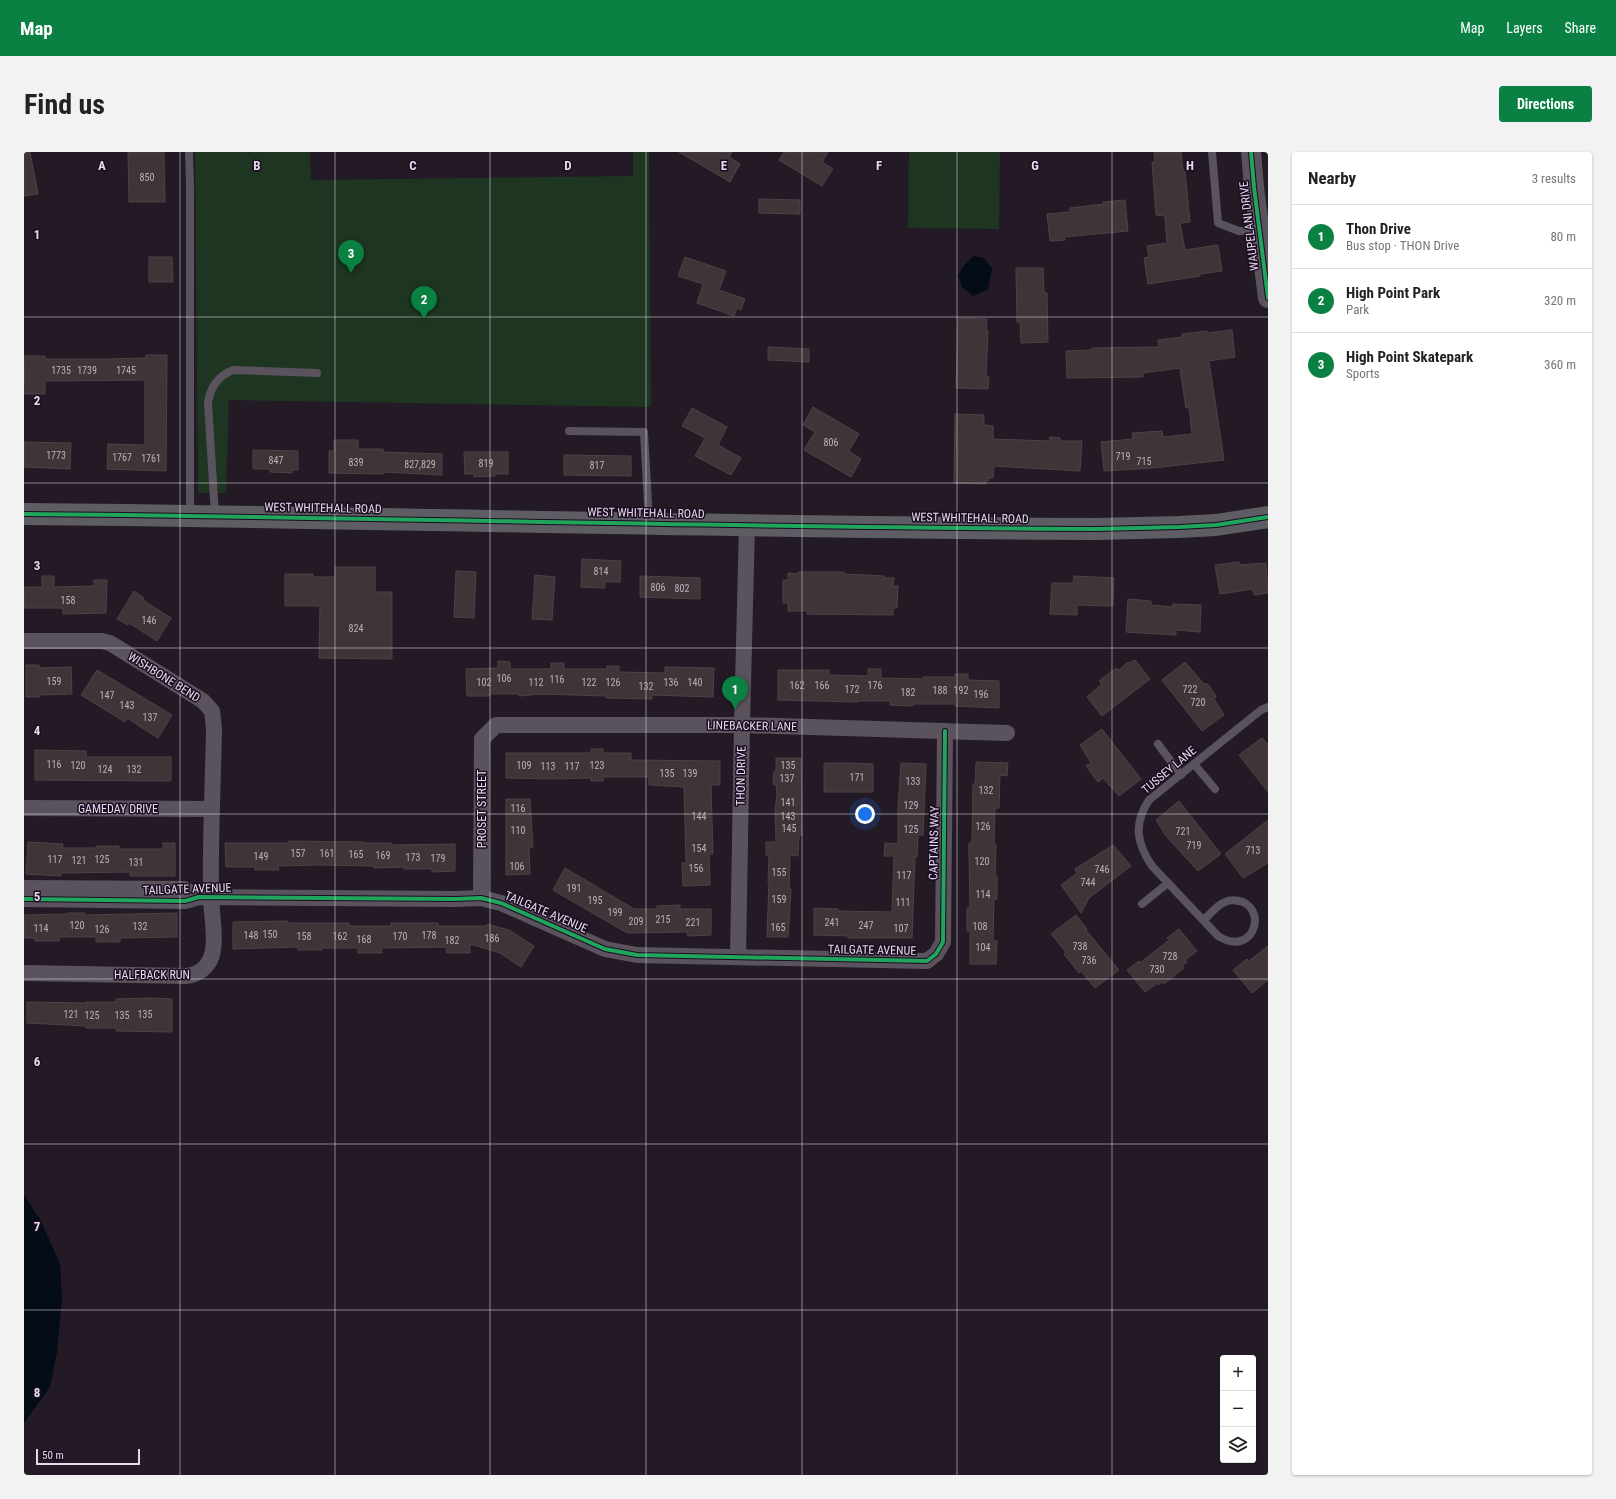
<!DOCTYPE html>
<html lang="en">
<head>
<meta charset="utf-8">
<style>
  body { margin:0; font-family:"Roboto Condensed",sans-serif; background:#f2f2f2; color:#222 }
  .controls { position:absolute; right:12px; bottom:12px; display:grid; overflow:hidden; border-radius:4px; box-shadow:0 1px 3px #0004 }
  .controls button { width:36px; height:36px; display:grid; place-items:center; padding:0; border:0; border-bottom:1px solid #e0e0e0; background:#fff; color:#222; font:20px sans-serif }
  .scale { position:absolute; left:12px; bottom:10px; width:104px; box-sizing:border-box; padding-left:4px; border:2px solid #e4dae9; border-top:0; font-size:11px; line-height:14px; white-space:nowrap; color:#e4dae9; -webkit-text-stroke:3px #1b0c22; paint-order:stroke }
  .you { position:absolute; left:841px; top:662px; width:14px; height:14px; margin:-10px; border:3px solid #fff; border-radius:50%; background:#1a73e8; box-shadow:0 0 0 6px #1a73e833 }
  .badge { display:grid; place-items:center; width:26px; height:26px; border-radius:50%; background:#0b8043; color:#fff; font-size:13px; font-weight:700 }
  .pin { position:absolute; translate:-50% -33px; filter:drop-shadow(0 1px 2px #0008) }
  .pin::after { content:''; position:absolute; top:21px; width:14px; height:12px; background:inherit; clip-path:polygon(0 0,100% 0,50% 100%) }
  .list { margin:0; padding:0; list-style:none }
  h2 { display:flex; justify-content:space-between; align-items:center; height:52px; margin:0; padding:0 16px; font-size:17px }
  h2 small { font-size:13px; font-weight:400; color:#767676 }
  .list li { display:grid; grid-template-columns:26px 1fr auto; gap:12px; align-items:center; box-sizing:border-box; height:64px; padding:0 16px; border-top:1px solid #e0e0e0 }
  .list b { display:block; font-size:15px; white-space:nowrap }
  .list p { margin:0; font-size:13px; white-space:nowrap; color:#767676 }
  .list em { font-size:13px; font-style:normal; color:#767676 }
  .icon { flex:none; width:22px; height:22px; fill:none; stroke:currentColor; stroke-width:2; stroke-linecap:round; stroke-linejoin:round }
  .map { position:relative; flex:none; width:1244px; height:1323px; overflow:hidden; border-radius:4px }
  header { display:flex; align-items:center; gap:24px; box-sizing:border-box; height:56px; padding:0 20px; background:#0b8043; color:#fff }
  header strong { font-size:19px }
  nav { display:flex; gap:22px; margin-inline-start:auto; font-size:14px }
  .intro { display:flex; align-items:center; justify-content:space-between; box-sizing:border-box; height:96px; padding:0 24px }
  h1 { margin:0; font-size:28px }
  .button { padding:10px 18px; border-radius:4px; background:#0b8043; color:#fff; font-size:14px; font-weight:700 }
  main { display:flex; gap:24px; padding:0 24px }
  aside { flex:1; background:#fff; border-radius:4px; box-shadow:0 1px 3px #0004 }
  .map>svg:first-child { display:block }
  .green { fill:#1d3521 }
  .water { fill:#030c17 }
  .building { fill:#3f3538; stroke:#4d4346 }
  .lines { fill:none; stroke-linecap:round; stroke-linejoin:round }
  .service { stroke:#5a535d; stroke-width:8 }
  .minor { stroke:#5a535d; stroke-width:16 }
  .tertiary { stroke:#5a535d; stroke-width:20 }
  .secondary { stroke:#5e5d63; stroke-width:22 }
  .cycleway-casing { stroke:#1b0c22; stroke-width:6 }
  .cycleway { stroke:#20a55d; stroke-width:4 }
  .grid { fill:none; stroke:#e4dae9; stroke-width:1; stroke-opacity:0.55 }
  .labels { text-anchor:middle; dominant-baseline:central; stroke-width:3; stroke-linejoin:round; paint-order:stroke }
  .number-label { font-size:10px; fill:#bbb1bd }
  .street-label { font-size:12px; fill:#e4dae9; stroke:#1b0c22 }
  .grid-label { font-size:13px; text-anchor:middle; font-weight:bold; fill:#e4dae9; stroke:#1b0c22; stroke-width:3; stroke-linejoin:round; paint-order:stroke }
</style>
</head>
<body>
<header>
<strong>Map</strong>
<nav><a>Map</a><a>Layers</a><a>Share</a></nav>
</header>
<div class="intro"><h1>Find us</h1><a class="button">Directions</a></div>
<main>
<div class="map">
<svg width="1244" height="1323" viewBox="0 0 1244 1323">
  <rect width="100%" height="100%" fill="#231a26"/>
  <g class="green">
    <polygon points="171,0 286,0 287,28 609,24 609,0 625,0 627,255 205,248 202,341 174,341"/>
    <polygon points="885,0 976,0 975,77 884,76"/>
  </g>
  <g class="water">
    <polygon points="949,104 960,106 968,117 964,137 949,144 938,135 934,124 938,116"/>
    <polygon points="0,1043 17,1069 36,1112 38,1147 33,1200 26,1235 0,1271"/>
  </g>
  <g class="building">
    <polygon points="0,0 6,0 14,42 0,44"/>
    <polygon points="104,0 140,0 141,50 105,50"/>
    <polygon points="655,0 708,0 705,5 716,12 706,30"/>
    <polygon points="760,0 804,0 798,10 809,17 798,34 755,8"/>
    <polygon points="1130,0 1157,0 1159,20 1161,19 1166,70 1156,71 1161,98 1194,93 1198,119 1176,122 1176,124 1124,132 1120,106 1125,105 1123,94 1143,91 1141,64 1132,63 1128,10 1131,10"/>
    <polygon points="735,47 776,48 776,62 735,61"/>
    <polygon points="1101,48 1104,79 1040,85 1041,88 1026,89 1023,62 1046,60 1046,56 1080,52 1079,50"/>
    <polygon points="125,105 148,105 149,130 125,130"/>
    <polygon points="661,105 702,119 695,138 721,147 717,158 713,156 710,164 673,151 679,132 654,124"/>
    <polygon points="992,116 1019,116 1020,141 1023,141 1024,190 997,191 996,170 993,170"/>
    <polygon points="934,166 963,167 962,178 964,178 962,225 965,225 964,237 932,236"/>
    <polygon points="1208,178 1211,205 1185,209 1200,308 1129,316 1080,319 1077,290 1109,287 1108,281 1138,279 1139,285 1168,282 1165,255 1162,256 1156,216 1119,221 1119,225 1043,226 1042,199 1068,198 1068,196 1135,195 1134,188 1159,185 1158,182 1183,179 1183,181"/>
    <polygon points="744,195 785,197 785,210 744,208"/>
    <polygon points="122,203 143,203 142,319 83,317 84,292 121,293 121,228 21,229 21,242 1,242 0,204 21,204 21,207 83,207 122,206"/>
    <polygon points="789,255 835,282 825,299 837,307 827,325 780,298 791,280 779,273"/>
    <polygon points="668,256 703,275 694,293 717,306 707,323 671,304 681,286 658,274"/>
    <polygon points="931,262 960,263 960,273 969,274 969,287 1025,289 1026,285 1036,286 1036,289 1058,289 1056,319 970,314 969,326 964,326 964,329 962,328 962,332 930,331"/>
    <polygon points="310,288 334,288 334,297 359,297 359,300 418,302 418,323 359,320 359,322 305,321 305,299 310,299"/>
    <polygon points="0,290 47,291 46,317 0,315"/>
    <polygon points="229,298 274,299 274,318 268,318 268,321 246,320 246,317 229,317"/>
    <polygon points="440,300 484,300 484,322 471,322 471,324 450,325 450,322 441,322"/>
    <polygon points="540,303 607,304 607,324 540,323"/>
    <polygon points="558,407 597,409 596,430 581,430 581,436 557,435"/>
    <polygon points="1215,410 1215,413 1242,411 1244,441 1230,443 1229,437 1196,442 1191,413"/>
    <polygon points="311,415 351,415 351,440 368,440 368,507 295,506 296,454 261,454 261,422 289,422 289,425 311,425"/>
    <polygon points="432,419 452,420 450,466 430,465"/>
    <polygon points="774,420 820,420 820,422 860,424 860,426 870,426 869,434 874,434 873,456 869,456 869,463 783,462 784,459 764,459 764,451 759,451 759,428 764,428 764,421 774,422"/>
    <polygon points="511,423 531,425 528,468 508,467"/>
    <polygon points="18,424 30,424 30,435 70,434 70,428 83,428 82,461 39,462 39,456 0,456 0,435 18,435"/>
    <polygon points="616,424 676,426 676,447 616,445"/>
    <polygon points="1050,424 1090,426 1089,454 1053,453 1053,463 1026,462 1028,431 1049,431"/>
    <polygon points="110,439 120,446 119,448 147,466 133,489 105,471 104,473 93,467"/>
    <polygon points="1104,447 1127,449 1127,453 1149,455 1149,452 1177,453 1176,480 1152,478 1152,483 1102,480"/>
    <polygon points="1111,508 1126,527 1078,564 1063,545 1078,532 1075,529 1092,516 1095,518 1104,510 1106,511"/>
    <polygon points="474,509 486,510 486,517 527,517 527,511 540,511 540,517 583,517 583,514 595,514 595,520 641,521 641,515 690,516 689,545 628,543 628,547 582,546 582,544 518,542 495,544 495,542 466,542 466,544 443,544 442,517 474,516"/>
    <polygon points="1161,510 1180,532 1184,532 1192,544 1190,547 1200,563 1178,579 1138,528"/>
    <polygon points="2,513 15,513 15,516 47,515 48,542 15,543 15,545 2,545"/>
    <polygon points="844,517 857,517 857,526 899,527 899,525 931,525 931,522 944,522 944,528 975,529 975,556 931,554 931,552 889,552 889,554 866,553 866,549 834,549 834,550 754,548 754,518 805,518 805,523 844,524"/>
    <polygon points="73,518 148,563 134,586 103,566 101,570 57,543"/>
    <polygon points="1078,577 1117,627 1095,644 1079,626 1074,630 1062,614 1067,611 1056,593"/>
    <polygon points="1238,586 1244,592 1244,640 1215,603"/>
    <polygon points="567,597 579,597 579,601 607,601 607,608 696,609 696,633 687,633 689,702 685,702 686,733 659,734 658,711 662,711 660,635 625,633 625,625 579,625 579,629 567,629 567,626 528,627 482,626 482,601 567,601"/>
    <polygon points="11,598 62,599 62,605 147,605 147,629 11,628"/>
    <polygon points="752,606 777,606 778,683 775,683 774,704 766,703 765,737 767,737 764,785 743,785 745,730 744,730 745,703 742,703 742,690 752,690 751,657 753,643 752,633 749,632 750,620 752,619"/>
    <polygon points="952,610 984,611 983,624 976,623 975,656 971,656 970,692 972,692 971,724 973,724 973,747 970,747 969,789 973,789 972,812 946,812 946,779 943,779 943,756 946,756 945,703 945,691 948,691 949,632 951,632"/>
    <polygon points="800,611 826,611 849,612 849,640 800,640"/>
    <polygon points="877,611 902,612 899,683 894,683 893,705 891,705 888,786 824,786 824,784 790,783 790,756 814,757 814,759 868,760 870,704 860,704 861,691 874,692 874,657"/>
    <polygon points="482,647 506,647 509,695 505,695 506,722 482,723"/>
    <polygon points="1155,649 1197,702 1174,719 1142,684 1132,668"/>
    <polygon points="1244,668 1244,711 1219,726 1201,702"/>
    <polygon points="265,689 340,690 340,691 367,691 367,693 431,692 431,719 408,720 408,717 380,717 380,715 350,716 350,714 295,713 254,714 255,718 231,718 231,715 202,715 201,691 265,691"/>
    <polygon points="4,690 39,692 38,696 72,696 72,694 95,694 95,697 139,697 139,691 151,691 151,724 106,724 106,720 37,721 37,724 2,722"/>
    <polygon points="1089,693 1107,714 1065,746 1057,761 1037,733 1053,721 1051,717"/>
    <polygon points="541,716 610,757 633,757 633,754 656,753 656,757 687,757 687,783 664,784 663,780 603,781 529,738"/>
    <polygon points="44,761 61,761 61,763 153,761 153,785 96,786 96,790 72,790 72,785 35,785 35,789 11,789 11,786 0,786 0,763 44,762"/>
    <polygon points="1052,763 1063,777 1062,778 1095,818 1071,836 1057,819 1055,821 1040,802 1042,800 1027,782"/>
    <polygon points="264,769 264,771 325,771 325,774 367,774 367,771 414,771 414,774 463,774 463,772 485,778 510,794 497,815 476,801 446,792 446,801 423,801 422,795 357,796 358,801 334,801 334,796 298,796 298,798 274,798 274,795 209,797 209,770"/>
    <polygon points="1155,777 1173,799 1161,808 1163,810 1158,813 1160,816 1140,832 1138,830 1134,833 1133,831 1121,840 1103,818 1115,809 1116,811 1145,788 1143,786"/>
    <polygon points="1244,794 1244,828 1228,841 1209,818 1223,807 1225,809"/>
    <polygon points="127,846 148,847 148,880 92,879 92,876 62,876 62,874 3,871 3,850 62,851 62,850 92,850 92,847"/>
  </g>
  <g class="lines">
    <g class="service">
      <polyline points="165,0 166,33 166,363"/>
      <polyline points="1188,0 1194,71 1215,79 1235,78"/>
      <polyline points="545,279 620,280 625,370"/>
      <path d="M191 363 184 251C186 236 194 224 209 218L293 221"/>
      <polyline points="1134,592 1157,623"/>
      <polyline points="1170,612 1191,637"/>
      <polyline points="1118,752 1144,731"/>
      <path d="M1180 768C1186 762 1193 753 1201 750 1207 747 1213 748 1219 750 1244 762 1227 805 1194 784L1128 714C1113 692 1109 672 1125 648L1237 558 1244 555"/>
    </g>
    <g class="minor">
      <path d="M0 489H78L86 491 179 549 188 559 190 577C189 633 186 689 187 744 187 762 194 792 186 808 181 818 174 822 163 824L0 821"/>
      <polyline points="0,656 188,657"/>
      <polyline points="0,736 160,737 175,745"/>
      <polyline points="457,746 458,587 472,573 718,573 983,581"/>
      <polyline points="0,747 161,749 175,745 431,747 457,746 477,751 581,797 613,803 903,809 912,802 919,790 921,579"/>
      <polyline points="714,804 718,573 723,372"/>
    </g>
    <polyline class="tertiary" points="1227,0 1230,35 1244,146"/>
    <path class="secondary" d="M0 362C357 365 714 376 1072 377L1155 375 1192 373 1244 365"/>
    <g class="cycleway-casing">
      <g id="cycleway">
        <polyline points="1227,0 1230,35 1244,146"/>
        <path d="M0 362C357 365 714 376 1072 377L1155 375 1192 373 1244 365"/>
        <polyline points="0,747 161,749 175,745 431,747 457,746 477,751 581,797 613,803 903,809 912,802 919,790 921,579"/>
      </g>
    </g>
    <use href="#cycleway" class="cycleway"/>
  </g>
  <path class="grid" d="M156 0V1323M311 0V1323M466 0V1323M622 0V1323M778 0V1323M933 0V1323M1088 0V1323M0 165H1244M0 331H1244M0 496H1244M0 662H1244M0 827H1244M0 992H1244M0 1158H1244"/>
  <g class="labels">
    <g class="number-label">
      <text x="123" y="25">850</text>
      <text x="37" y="218">1735</text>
      <text x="63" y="218">1739</text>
      <text x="102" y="218">1745</text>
      <text x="807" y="290">806</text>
      <text x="32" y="303">1773</text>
      <text x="1099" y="304">719</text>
      <text x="98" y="305">1767</text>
      <text x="127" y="306">1761</text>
      <text x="252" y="308">847</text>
      <text x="1120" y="309">715</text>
      <text x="332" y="310">839</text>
      <text x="462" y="311">819</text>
      <text x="396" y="312">827,829</text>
      <text x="573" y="313">817</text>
      <text x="577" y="419">814</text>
      <text x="634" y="435">806</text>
      <text x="658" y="436">802</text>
      <text x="44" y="448">158</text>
      <text x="125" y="468">146</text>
      <text x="332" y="476">824</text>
      <text x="480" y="526">106</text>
      <text x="533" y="527">116</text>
      <text x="30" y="529">159</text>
      <text x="460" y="530">102</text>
      <text x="512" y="530">112</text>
      <text x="565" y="530">122</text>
      <text x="589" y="530">126</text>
      <text x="647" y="530">136</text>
      <text x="671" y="530">140</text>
      <text x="773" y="533">162</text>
      <text x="798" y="533">166</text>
      <text x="851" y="533">176</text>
      <text x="622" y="534">132</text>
      <text x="828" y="537">172</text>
      <text x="1166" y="537">722</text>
      <text x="916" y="538">188</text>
      <text x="937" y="538">192</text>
      <text x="884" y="540">182</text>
      <text x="957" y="542">196</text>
      <text x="83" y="543">147</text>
      <text x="1174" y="550">720</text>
      <text x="103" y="553">143</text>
      <text x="126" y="565">137</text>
      <text x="30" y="612">116</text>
      <text x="54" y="613">120</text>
      <text x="500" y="613">109</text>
      <text x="573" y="613">123</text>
      <text x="764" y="613">135</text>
      <text x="524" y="614">113</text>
      <text x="548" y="614">117</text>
      <text x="81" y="617">124</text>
      <text x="110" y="617">132</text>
      <text x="643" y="621">135</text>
      <text x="666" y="621">139</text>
      <text x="833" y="625">171</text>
      <text x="763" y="626">137</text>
      <text x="889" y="629">133</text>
      <text x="962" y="638">132</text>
      <text x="764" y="650">141</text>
      <text x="887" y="653">129</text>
      <text x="494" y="656">116</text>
      <text x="675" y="664">144</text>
      <text x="764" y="664">143</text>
      <text x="959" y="674">126</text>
      <text x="765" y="676">145</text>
      <text x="887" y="677">125</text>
      <text x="494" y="678">110</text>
      <text x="1159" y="679">721</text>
      <text x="1170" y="693">719</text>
      <text x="675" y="696">154</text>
      <text x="1229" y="698">713</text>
      <text x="274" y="701">157</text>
      <text x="303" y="701">161</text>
      <text x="332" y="702">165</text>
      <text x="359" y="703">169</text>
      <text x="237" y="704">149</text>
      <text x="389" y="705">173</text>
      <text x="414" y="706">179</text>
      <text x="31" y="707">117</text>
      <text x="78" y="707">125</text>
      <text x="55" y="708">121</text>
      <text x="958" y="709">120</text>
      <text x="112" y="710">131</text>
      <text x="493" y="714">106</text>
      <text x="672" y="716">156</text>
      <text x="1078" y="717">746</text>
      <text x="755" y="720">155</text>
      <text x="880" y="723">117</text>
      <text x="1064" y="730">744</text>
      <text x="550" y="736">191</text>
      <text x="959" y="742">114</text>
      <text x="755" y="747">159</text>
      <text x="571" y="748">195</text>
      <text x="879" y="750">111</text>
      <text x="591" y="760">199</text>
      <text x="639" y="767">215</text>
      <text x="612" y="769">209</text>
      <text x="669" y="770">221</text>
      <text x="808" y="770">241</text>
      <text x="53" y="773">120</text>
      <text x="842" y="773">247</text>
      <text x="116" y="774">132</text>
      <text x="956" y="774">108</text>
      <text x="754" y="775">165</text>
      <text x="17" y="776">114</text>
      <text x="877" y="776">107</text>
      <text x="78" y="777">126</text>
      <text x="246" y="782">150</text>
      <text x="227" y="783">148</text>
      <text x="405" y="783">178</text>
      <text x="280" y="784">158</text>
      <text x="316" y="784">162</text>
      <text x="376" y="784">170</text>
      <text x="468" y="786">186</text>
      <text x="340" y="787">168</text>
      <text x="428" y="788">182</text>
      <text x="1056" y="794">738</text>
      <text x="959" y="795">104</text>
      <text x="1146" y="804">728</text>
      <text x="1065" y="808">736</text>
      <text x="1133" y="817">730</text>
      <text x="47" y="862">121</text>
      <text x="121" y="862">135</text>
      <text x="68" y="863">125</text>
      <text x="98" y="863">135</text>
    </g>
    <g class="street-label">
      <text transform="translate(1225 74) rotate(-97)">WAUPELANI DRIVE</text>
      <text transform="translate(299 356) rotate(1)">WEST WHITEHALL ROAD</text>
      <text transform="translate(622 361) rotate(1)">WEST WHITEHALL ROAD</text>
      <text transform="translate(946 366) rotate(1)">WEST WHITEHALL ROAD</text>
      <text transform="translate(140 525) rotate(32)">WISHBONE BEND</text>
      <text transform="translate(728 574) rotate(1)">LINEBACKER LANE</text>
      <text transform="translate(1145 618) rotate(-40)">TUSSEY LANE</text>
      <text transform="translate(717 624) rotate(-89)">THON DRIVE</text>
      <text x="94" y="657">GAMEDAY DRIVE</text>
      <text transform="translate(458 657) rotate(-90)">PROSET STREET</text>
      <text transform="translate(910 691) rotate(-89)">CAPTAINS WAY</text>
      <text transform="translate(163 737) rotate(-2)">TAILGATE AVENUE</text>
      <text transform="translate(522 760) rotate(23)">TAILGATE AVENUE</text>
      <text transform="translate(848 798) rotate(1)">TAILGATE AVENUE</text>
      <text x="128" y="823">HALFBACK RUN</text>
    </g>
  </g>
  <g class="grid-label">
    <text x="78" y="18">A</text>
    <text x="233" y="18">B</text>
    <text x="389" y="18">C</text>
    <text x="544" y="18">D</text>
    <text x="700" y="18">E</text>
    <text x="855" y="18">F</text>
    <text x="1011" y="18">G</text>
    <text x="1166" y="18">H</text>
    <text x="13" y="87">1</text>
    <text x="13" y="253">2</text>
    <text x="13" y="418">3</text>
    <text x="13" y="583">4</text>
    <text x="13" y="749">5</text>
    <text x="13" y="914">6</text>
    <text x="13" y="1079">7</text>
    <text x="13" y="1245">8</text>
  </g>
</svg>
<div class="controls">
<button>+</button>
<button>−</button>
<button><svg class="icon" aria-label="layers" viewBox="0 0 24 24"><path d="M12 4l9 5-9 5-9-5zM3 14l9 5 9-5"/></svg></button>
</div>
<div class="scale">50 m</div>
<div class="you"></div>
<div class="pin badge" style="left:711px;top:557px">1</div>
<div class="pin badge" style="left:400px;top:167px">2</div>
<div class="pin badge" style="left:327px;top:121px">3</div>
</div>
<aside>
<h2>Nearby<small>3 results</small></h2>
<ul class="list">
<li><span class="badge">1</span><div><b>Thon Drive</b><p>Bus stop · THON Drive</p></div><em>80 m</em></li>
<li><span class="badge">2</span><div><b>High Point Park</b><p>Park</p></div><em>320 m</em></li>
<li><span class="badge">3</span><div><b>High Point Skatepark</b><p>Sports</p></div><em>360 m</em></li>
</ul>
</aside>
</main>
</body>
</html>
